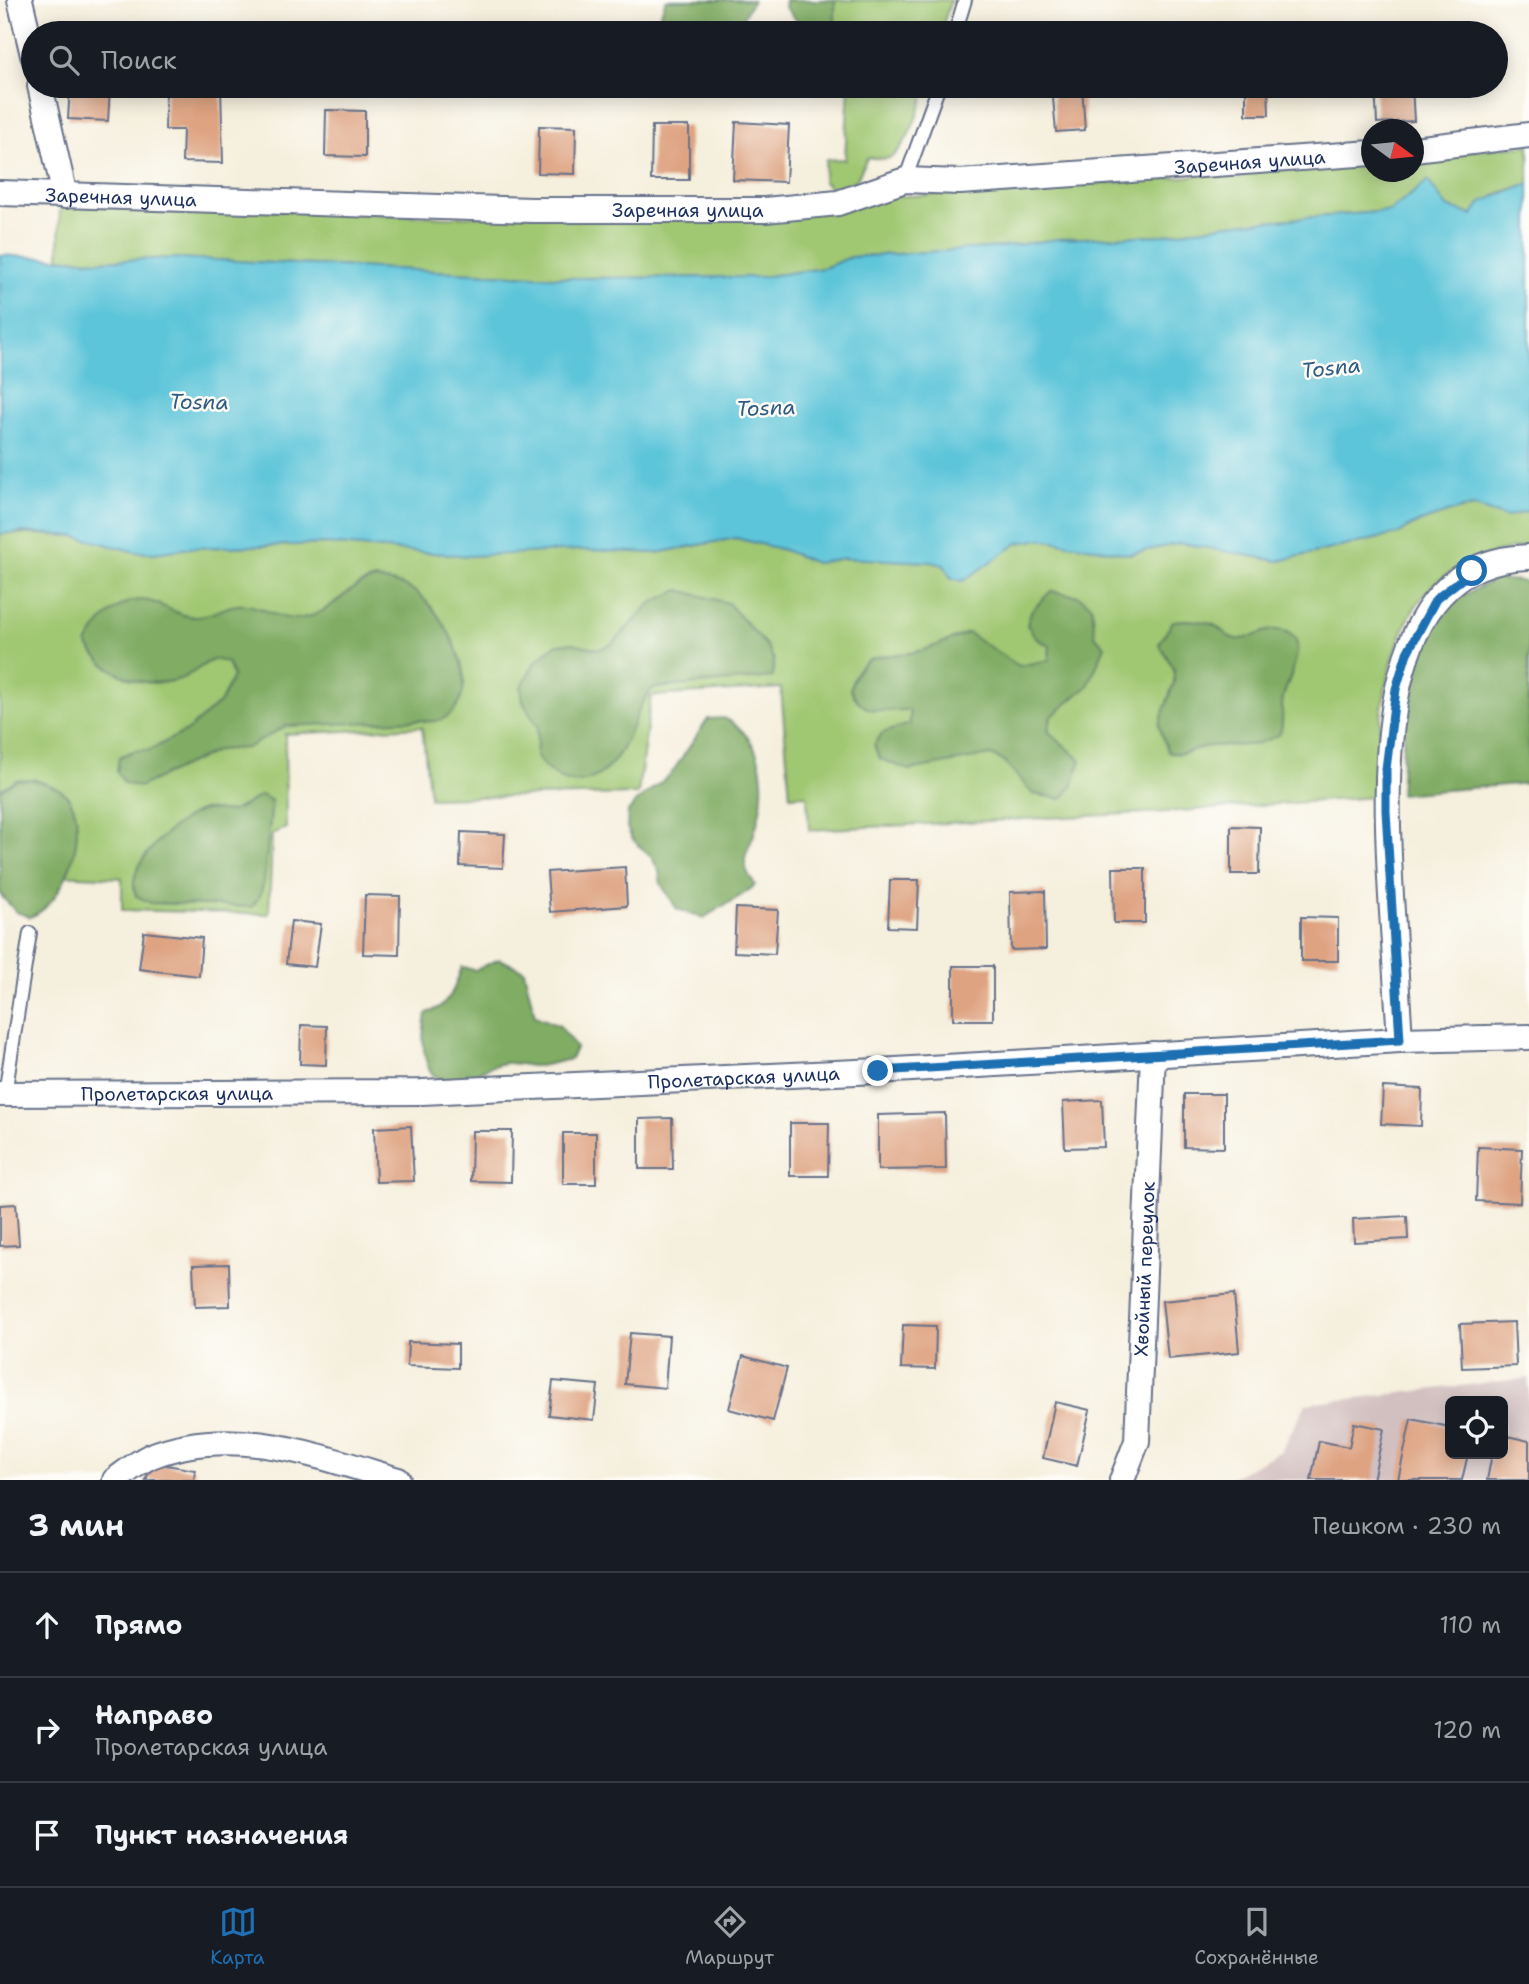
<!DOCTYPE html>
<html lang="ru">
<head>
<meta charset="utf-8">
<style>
  body { margin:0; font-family:"Shantell Sans",sans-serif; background:#242831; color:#f1f3f6 }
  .controls { position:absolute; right:21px; bottom:21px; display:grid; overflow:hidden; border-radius:10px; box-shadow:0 4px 18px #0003 }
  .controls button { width:63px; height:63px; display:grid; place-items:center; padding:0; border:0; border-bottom:2px solid #363941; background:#171b24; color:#f1f3f6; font:35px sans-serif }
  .compass { position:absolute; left:1361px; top:119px; width:63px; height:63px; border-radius:50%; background:#171b24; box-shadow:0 4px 18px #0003; rotate:105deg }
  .stop { position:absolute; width:21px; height:21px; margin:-16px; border:5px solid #1f6fb2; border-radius:50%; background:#fff }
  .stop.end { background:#1f6fb2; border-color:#fff; box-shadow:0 2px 7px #0008 }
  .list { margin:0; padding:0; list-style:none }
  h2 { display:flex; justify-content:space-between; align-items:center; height:91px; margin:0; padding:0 28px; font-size:30px }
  h2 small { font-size:23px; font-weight:400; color:#9ea1a6 }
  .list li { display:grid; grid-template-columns:46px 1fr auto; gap:21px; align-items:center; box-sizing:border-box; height:105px; padding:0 28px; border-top:2px solid #363941 }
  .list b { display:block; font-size:26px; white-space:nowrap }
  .list p { margin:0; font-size:23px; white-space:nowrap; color:#9ea1a6 }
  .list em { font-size:23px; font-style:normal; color:#9ea1a6 }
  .icon { flex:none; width:38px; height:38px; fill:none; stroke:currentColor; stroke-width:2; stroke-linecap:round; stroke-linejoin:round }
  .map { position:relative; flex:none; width:1529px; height:1480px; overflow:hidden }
  .search { position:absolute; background:#171b24; box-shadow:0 4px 18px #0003; left:21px; right:21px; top:21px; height:77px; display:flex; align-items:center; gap:18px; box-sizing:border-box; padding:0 24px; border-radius:38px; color:#9ea1a6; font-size:26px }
  .sheet { height:406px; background:#171b24 }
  nav { display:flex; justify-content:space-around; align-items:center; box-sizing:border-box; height:98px; border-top:2px solid #363941; background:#171b24; font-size:19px; color:#9ea1a6 }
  nav a { display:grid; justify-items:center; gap:4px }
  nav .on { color:#1f6fb2 }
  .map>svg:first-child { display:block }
  .industrial { fill:#d2bfc0; fill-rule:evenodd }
  .green { fill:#a0c772; stroke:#5e7b68; stroke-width:2 }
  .forest { fill:#80ac64; stroke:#4e6e61; stroke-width:2 }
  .water { fill:#5dc5d9; stroke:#3c7a9c; stroke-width:2 }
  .building { fill:#dea381 }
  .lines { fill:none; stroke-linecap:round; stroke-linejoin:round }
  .lane-casing { stroke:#67728a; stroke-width:16 }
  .street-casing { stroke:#67728a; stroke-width:28 }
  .lane { stroke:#fff; stroke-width:12 }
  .street { stroke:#fff; stroke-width:24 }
  .route { stroke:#1f6fb2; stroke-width:9 }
  .labels { text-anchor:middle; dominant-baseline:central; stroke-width:5; stroke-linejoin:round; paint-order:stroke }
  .street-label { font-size:19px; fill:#1b2f5e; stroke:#fdfcf7 }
  .water-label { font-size:21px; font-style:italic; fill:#2f5c83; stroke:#fdfcf7 }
</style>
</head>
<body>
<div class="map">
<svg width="1529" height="1480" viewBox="0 0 1529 1480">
  <rect width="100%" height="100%" fill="#fdfcf7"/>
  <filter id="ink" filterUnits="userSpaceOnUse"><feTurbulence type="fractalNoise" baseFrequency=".0143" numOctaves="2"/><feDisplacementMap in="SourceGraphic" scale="14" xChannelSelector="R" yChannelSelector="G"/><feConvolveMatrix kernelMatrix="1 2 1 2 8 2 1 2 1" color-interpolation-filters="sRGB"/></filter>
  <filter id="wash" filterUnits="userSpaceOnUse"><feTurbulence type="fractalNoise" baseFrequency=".00686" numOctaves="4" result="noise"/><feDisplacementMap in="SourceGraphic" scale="28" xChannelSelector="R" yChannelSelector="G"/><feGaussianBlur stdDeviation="1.57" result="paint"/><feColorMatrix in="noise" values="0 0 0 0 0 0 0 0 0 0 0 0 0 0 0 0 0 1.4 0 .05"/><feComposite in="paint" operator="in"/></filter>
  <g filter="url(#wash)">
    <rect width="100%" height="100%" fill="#f5efdd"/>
    <path class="industrial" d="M1529 1378V1480H1227L1281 1451 1306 1404ZM1450 1401H1503V1454H1450Z"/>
    <g class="green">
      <polygon points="835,0 951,0 940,33 835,33"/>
      <path d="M849 86H927C922 104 907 150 889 158 882 160 873 157 867 158L857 179 836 192 823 181 826 160 845 159Z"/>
      <polygon points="1529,145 1529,184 1499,193 1473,215 1447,207 1428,181 1390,211 1228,224 1163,235 1057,239 1003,247 851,257 824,268 761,277 574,278 177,258 98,261 59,258 60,202 451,217 992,192 1371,162 1372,172 1414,172 1414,157"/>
      <path d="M1475 507 1506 517 1529 511V545C1496 551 1456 563 1431 587 1385 633 1376 735 1375 797L1166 812 809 830 807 795 790 796 781 688 651 696 638 794 430 798 422 727 285 734 286 828 272 834 269 914 122 910V878L57 875 0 837V534L4 533 74 536 136 552 154 553 189 548 325 544 469 556 582 549 656 553 736 538 784 550 816 563 844 558 931 562 944 565 951 578 1018 543 1041 539 1129 554 1181 543 1278 561 1397 534C1421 520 1447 510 1475 507Z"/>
    </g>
    <g class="forest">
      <polygon points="666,0 753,0 736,30 724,29 720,33 653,33"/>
      <polygon points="785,0 835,0 835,33 808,33 784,6"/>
      <path d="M376 579C390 582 405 584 417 593 437 608 456 641 462 666 470 695 453 729 420 720L286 726 247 748 218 750 139 787 124 783 117 772 119 757 136 750H150L188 730 221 701 233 676 228 663 215 659C201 664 192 676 177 680 143 689 106 675 87 644 97 625 118 598 143 600 160 601 176 616 194 617 211 618 228 602 246 605 266 607 280 622 302 618 333 614 344 586 376 579Z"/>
      <path d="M1496 579 1521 581 1529 585V783L1400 794C1404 737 1403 672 1434 621 1445 601 1477 589 1496 579Z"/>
      <path d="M679 590 728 603 767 646 774 660 773 677 653 688C638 705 635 722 626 741 606 784 566 800 536 756L538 727 523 702 521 687 535 662 557 644 572 643 599 649 612 644 651 603Z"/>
      <path d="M1051 591 1078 596 1092 606 1095 635 1105 646 1088 686 1051 717 1048 731 1081 760 1072 787 1062 799 1033 794 1004 761 991 755 909 770 880 759 874 745 882 733 910 724V710C881 709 866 719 850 689 860 649 884 658 915 652 933 648 951 639 968 633L1019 666 1049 660 1050 646 1037 639 1027 625 1031 611Z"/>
      <path d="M1187 620C1195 621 1206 621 1214 625 1222 629 1226 638 1236 639 1250 641 1265 628 1278 630 1316 633 1287 679 1283 698 1280 709 1285 718 1280 734 1252 750 1239 744 1210 746 1193 748 1185 757 1168 752L1159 725 1174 682V669L1159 644 1173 621Z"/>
      <path d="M724 718C768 740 768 791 754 834 752 842 745 851 745 860 744 869 750 877 755 885 740 899 721 905 704 918L677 909 661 884 659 871 652 858 632 839 627 827 628 812 636 802 671 774 708 719Z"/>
      <path d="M32 779C46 784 62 787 70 800 90 831 64 906 30 917L16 912 0 894V790L16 780Z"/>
      <path d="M261 795 272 801 264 882 260 896 252 907 151 903 136 896C123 865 174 822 200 811 209 807 222 813 232 811 241 808 252 800 261 795Z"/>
      <path d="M499 959 524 970 535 1016 560 1026 576 1048 571 1059C560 1061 549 1065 538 1066 528 1067 517 1062 506 1063 486 1065 470 1079 455 1082 420 1088 420 1033 427 1013 451 1006 454 988 462 967L475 970Z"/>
    </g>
    <polygon class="water" points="1428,181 1447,207 1473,215 1481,202 1529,184 1529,511 1506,517 1475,507 1463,508 1414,524 1397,534 1278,561 1181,543 1129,554 1041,539 1018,543 963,581 951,578 944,565 931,562 844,558 816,563 784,550 736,538 656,553 582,550 469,556 325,544 189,548 154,553 136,552 74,536 22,532 0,534 0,255 98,261 177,258 574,278 761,277 824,268 851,257 1003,247 1057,239 1163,235 1228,224 1390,211"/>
    <g id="blocks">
      <g class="building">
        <polygon points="70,86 110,88 108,121 68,119"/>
        <polygon points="166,86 221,88 223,163 182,162 183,130 165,130"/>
        <polygon points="1052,86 1082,86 1085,130 1056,132"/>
        <polygon points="1246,86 1268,86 1269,115 1246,115"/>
        <polygon points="1375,86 1412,86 1414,121 1377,123"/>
        <polygon points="326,110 365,111 365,157 325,156"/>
        <polygon points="736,122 789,125 786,182 733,180"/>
        <polygon points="539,126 576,127 575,174 538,173"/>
        <polygon points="652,126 689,126 689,180 651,180"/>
        <polygon points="1231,826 1260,827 1259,874 1231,874"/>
        <polygon points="461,832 505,834 503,868 460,866"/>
        <polygon points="625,867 627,906 550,912 547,872"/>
        <polygon points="1113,868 1145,868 1145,923 1114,923"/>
        <polygon points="890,880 919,880 917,928 888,927"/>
        <polygon points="1045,891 1046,949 1011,950 1010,892"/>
        <polygon points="365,895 400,896 399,955 363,954"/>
        <polygon points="736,908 778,910 775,954 734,952"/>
        <polygon points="1301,917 1338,918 1338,961 1301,961"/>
        <polygon points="291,921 321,924 315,967 286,964"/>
        <polygon points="144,932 202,938 199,976 139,969"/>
        <rect x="953" y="966" width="40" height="54"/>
        <polygon points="301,1025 327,1026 326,1065 300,1064"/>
        <polygon points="1383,1087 1422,1089 1421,1126 1381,1124"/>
        <polygon points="1184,1094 1224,1094 1224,1148 1184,1147"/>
        <polygon points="1102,1100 1104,1147 1065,1148 1063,1102"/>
        <polygon points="945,1113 946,1169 878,1170 878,1115"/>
        <polygon points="672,1118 673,1169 639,1169 639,1119"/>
        <polygon points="790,1123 829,1123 828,1176 790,1176"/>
        <polygon points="411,1126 414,1181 376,1182 374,1128"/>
        <polygon points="472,1131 512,1131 511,1182 471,1181"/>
        <rect x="563" y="1133" width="33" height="51"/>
        <polygon points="1478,1147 1522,1149 1520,1203 1476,1201"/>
        <polygon points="16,1204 19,1245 0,1246 0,1205"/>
        <polygon points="1407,1216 1408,1239 1354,1242 1353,1219"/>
        <polygon points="229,1264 230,1306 195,1307 193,1265"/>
        <polygon points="1234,1294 1239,1352 1168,1359 1162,1301"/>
        <polygon points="1514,1322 1516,1366 1462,1368 1460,1324"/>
        <polygon points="903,1325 936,1326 935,1369 901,1368"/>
        <polygon points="630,1333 669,1336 665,1388 625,1384"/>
        <polygon points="408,1342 458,1344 458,1368 407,1366"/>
        <polygon points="743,1356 787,1368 773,1421 729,1409"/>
        <polygon points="553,1381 598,1385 594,1420 549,1415"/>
        <polygon points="1055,1402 1090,1410 1077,1466 1043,1458"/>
        <polygon points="1411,1419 1450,1427 1450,1454 1468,1454 1462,1480 1398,1480"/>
        <polygon points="1354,1423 1384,1429 1373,1480 1311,1480 1319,1441 1349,1447"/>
        <polygon points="1503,1435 1529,1441 1529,1480 1487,1480 1492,1454 1503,1454"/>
        <polygon points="155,1463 195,1470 194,1480 145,1480"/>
      </g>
    </g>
  </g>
  <g filter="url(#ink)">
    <use href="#blocks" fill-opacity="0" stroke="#67728a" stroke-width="2"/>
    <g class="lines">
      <g class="lane-casing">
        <g id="lane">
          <polyline points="955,33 965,0"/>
          <polyline points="905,180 939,86"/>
          <polyline points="5,1094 30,933"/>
        </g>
      </g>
      <g class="street-casing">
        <g id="street">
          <polyline points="20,0 33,55"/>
          <polyline points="40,86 65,196"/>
          <polyline points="1414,149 1529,135"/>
          <path id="s1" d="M0 193 532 210H765L838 203 905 180 960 182 1372 153"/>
          <path d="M1400 1040C1397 992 1394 944 1391 896 1385 788 1370 560 1529 557"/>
          <path id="s2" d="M0 1094 422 1092 878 1071 1400 1040 1529 1037"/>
          <path d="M115 1480C126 1472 138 1462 151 1456 233 1423 318 1456 398 1480"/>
          <path id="s3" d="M1122 1480 1137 1441 1153 1054"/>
        </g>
      </g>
      <use href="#lane" class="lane"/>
      <use href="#street" class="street"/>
    </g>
  </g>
  <g class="lines" filter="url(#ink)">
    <polyline class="route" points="878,1071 1400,1040 1386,811 1386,769 1396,689 1407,653 1436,599 1472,571"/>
  </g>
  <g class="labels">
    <g class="street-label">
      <text stroke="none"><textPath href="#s1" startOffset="1255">Заречная улица</textPath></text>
      <text stroke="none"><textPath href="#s1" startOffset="121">Заречная улица</textPath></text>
      <text stroke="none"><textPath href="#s1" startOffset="688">Заречная улица</textPath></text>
      <text stroke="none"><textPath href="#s2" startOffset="744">Пролетарская улица</textPath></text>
      <text stroke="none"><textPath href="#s2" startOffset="177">Пролетарская улица</textPath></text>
      <text stroke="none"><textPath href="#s3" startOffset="214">Хвойный переулок</textPath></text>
    </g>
    <g class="water-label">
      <text transform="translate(1331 368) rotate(-6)">Tosna</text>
      <text transform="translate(199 402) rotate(1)">Tosna</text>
      <text transform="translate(766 408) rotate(-2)">Tosna</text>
    </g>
  </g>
</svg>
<div class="controls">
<button><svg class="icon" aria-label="locate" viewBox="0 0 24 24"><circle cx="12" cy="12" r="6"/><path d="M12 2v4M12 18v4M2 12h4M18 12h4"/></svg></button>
</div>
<svg class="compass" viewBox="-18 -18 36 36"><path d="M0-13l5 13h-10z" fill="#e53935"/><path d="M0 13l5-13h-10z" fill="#9ea1a6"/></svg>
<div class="stop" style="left:1472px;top:571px"></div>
<div class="stop end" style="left:878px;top:1071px"></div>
<div class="search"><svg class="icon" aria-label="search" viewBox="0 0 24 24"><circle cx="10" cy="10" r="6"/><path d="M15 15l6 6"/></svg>Поиск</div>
</div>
<section class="sheet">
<h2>3 мин<small>Пешком · 230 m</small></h2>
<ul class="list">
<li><svg class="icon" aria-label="ahead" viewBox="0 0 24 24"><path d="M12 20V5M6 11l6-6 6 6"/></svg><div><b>Прямо</b></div><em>110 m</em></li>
<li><svg class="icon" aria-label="right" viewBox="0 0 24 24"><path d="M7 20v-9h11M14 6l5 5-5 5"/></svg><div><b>Направо</b><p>Пролетарская улица</p></div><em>120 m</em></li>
<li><svg class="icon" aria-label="arrive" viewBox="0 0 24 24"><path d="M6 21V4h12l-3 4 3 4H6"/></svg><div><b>Пункт назначения</b></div></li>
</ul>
</section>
<nav>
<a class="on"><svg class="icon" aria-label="map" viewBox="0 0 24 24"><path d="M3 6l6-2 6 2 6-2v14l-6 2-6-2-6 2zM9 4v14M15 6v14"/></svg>Карта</a>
<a><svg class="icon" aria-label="directions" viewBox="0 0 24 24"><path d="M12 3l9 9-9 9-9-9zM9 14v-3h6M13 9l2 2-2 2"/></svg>Маршрут</a>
<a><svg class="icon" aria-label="saved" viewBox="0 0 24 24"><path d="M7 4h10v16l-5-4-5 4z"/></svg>Сохранённые</a>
</nav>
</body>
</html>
